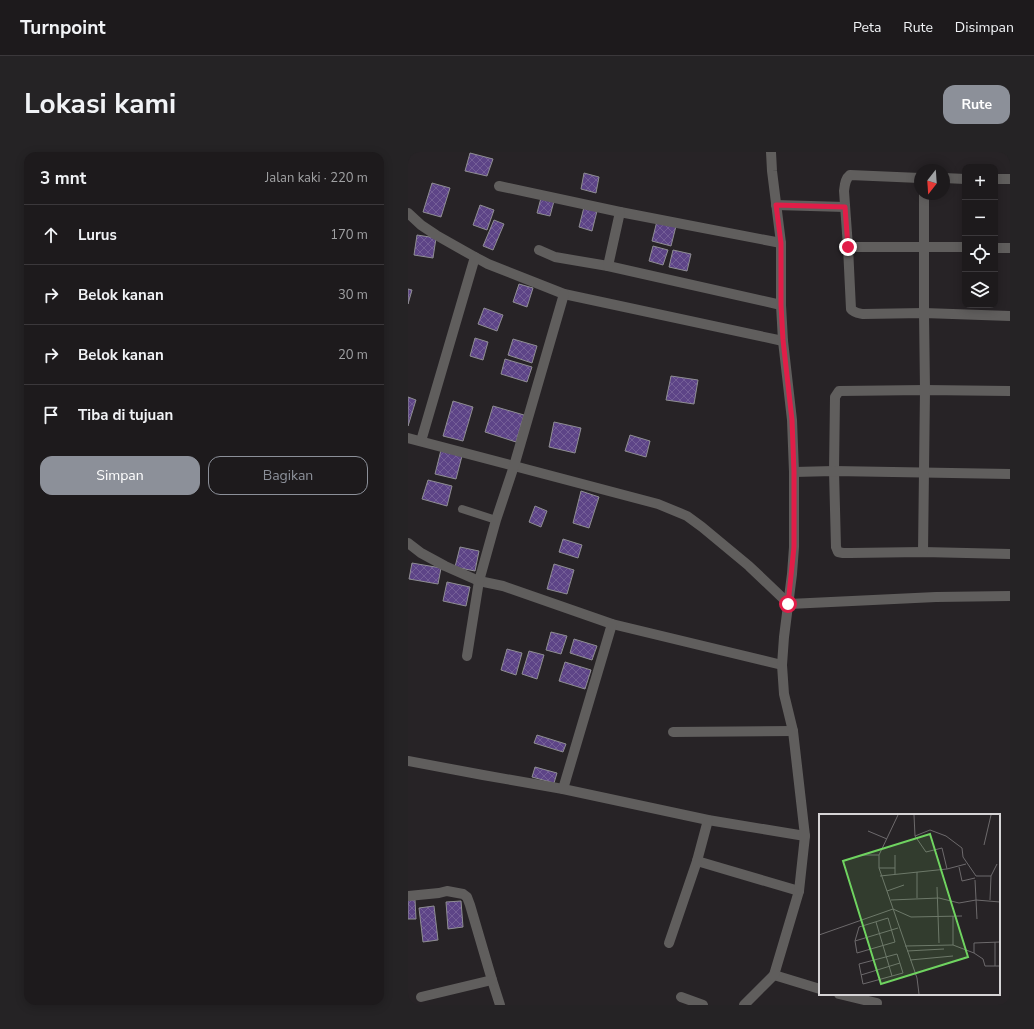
<!DOCTYPE html>
<html lang="id">
<head>
<meta charset="utf-8">
<style>
  body { margin:0; font-family:"Nunito Sans",sans-serif; background:#252325; color:#f1f3f6 }
  .controls { position:absolute; right:12px; top:12px; display:grid; overflow:hidden; border-radius:8px; box-shadow:0 2px 10px #0003 }
  .controls button { width:36px; height:36px; display:grid; place-items:center; padding:0; border:0; border-bottom:1px solid #3b383b; background:#1d1a1c; color:#f1f3f6; font:20px sans-serif }
  .compass { position:absolute; left:506px; top:12px; width:36px; height:36px; border-radius:50%; background:#1d1a1c; box-shadow:0 2px 10px #0003; rotate:197deg }
  .stop { position:absolute; width:12px; height:12px; margin:-9px; border:3px solid #e11d48; border-radius:50%; background:#fff }
  .stop.end { background:#e11d48; border-color:#fff; box-shadow:0 1px 4px #0008 }
  .list { margin:0; padding:0; list-style:none }
  h2 { display:flex; justify-content:space-between; align-items:center; height:52px; margin:0; padding:0 16px; font-size:17px }
  h2 small { font-size:13px; font-weight:400; color:#a0a1a3 }
  .list li { display:grid; grid-template-columns:26px 1fr auto; gap:12px; align-items:center; box-sizing:border-box; height:60px; padding:0 16px; border-top:1px solid #3b383b }
  .list b { display:block; font-size:15px; white-space:nowrap }
  .list em { font-size:13px; font-style:normal; color:#a0a1a3 }
  .actions { display:flex; gap:8px; padding:12px 16px }
  .actions a { flex:1; padding:9px 0; border:1px solid #8c9099; border-radius:12px; text-align:center; font-size:14px; color:#8c9099 }
  .actions .main { background:#8c9099; color:#fff }
  .icon { flex:none; width:22px; height:22px; fill:none; stroke:currentColor; stroke-width:2; stroke-linecap:round; stroke-linejoin:round }
  .map { position:relative; flex:none; width:602px; height:853px; overflow:hidden; border-radius:12px }
  header { display:flex; align-items:center; gap:24px; box-sizing:border-box; height:56px; padding:0 20px; background:#1d1a1c; border-bottom:1px solid #3b383b }
  header strong { font-size:19px }
  nav { display:flex; gap:22px; margin-inline-start:auto; font-size:14px }
  .intro { display:flex; align-items:center; justify-content:space-between; box-sizing:border-box; height:96px; padding:0 24px }
  h1 { margin:0; font-size:28px }
  .button { padding:10px 18px; border-radius:12px; background:#8c9099; color:#fff; font-size:14px; font-weight:700 }
  main { display:flex; gap:24px; padding:0 24px }
  aside { flex:1; background:#1d1a1c; border-radius:12px; box-shadow:0 2px 10px #0003 }
  .map>svg:first-child { display:block }
  .building { fill:url(#building-cross-hatch); stroke:#8f8e93 }
  .lines { fill:none; stroke-linecap:round; stroke-linejoin:round }
  .service { stroke:#605e5d; stroke-width:8 }
  .minor { stroke:#605e5d; stroke-width:10 }
  .route { stroke:#e11d48; stroke-width:5 }
  .inset-road { fill:none; stroke:#6d6a6c; stroke-width:1 }
  .view { fill:#6fd360; fill-opacity:0.15; stroke:#6fd360; stroke-width:2 }
  .inset-edge { fill:none; stroke:#d6d4d6; stroke-width:2 }
</style>
</head>
<body>
<header>
<strong>Turnpoint</strong>
<nav><a>Peta</a><a>Rute</a><a>Disimpan</a></nav>
</header>
<div class="intro"><h1>Lokasi kami</h1><a class="button">Rute</a></div>
<main>
<aside>
<h2>3 mnt<small>Jalan kaki · 220 m</small></h2>
<ul class="list">
<li><svg class="icon" aria-label="ahead" viewBox="0 0 24 24"><path d="M12 20V5M6 11l6-6 6 6"/></svg><div><b>Lurus</b></div><em>170 m</em></li>
<li><svg class="icon" aria-label="right" viewBox="0 0 24 24"><path d="M7 20v-9h11M14 6l5 5-5 5"/></svg><div><b>Belok kanan</b></div><em>30 m</em></li>
<li><svg class="icon" aria-label="right" viewBox="0 0 24 24"><path d="M7 20v-9h11M14 6l5 5-5 5"/></svg><div><b>Belok kanan</b></div><em>20 m</em></li>
<li><svg class="icon" aria-label="arrive" viewBox="0 0 24 24"><path d="M6 21V4h12l-3 4 3 4H6"/></svg><div><b>Tiba di tujuan</b></div></li>
</ul>
<div class="actions"><a class="main">Simpan</a><a>Bagikan</a></div>
</aside>
<div class="map">
<svg width="602" height="853" viewBox="0 0 602 853">
  <defs>
    <pattern id="building-cross-hatch" width="8" height="8" patternUnits="userSpaceOnUse"><rect width="8" height="8" fill="#5d4487"/><path d="M0 0l8 8M0 8l8-8" fill="none" stroke="#745e97"/></pattern>
  </defs>
  <rect width="100%" height="100%" fill="#272326"/>
  <g class="building">
    <polygon points="62,1 85,7 79,24 57,19"/>
    <polygon points="176,21 191,25 188,41 173,37"/>
    <polygon points="24,31 42,36 33,65 15,60"/>
    <polygon points="133,46 146,49 142,64 129,61"/>
    <polygon points="72,53 86,58 79,78 65,73"/>
    <polygon points="176,55 189,59 184,79 171,75"/>
    <polygon points="86,68 96,72 85,98 75,94"/>
    <polygon points="249,69 268,74 263,94 244,89"/>
    <polygon points="9,83 28,86 25,106 6,103"/>
    <polygon points="245,94 260,98 255,113 241,109"/>
    <polygon points="265,98 283,102 279,119 261,115"/>
    <polygon points="111,132 125,136 119,155 105,150"/>
    <polygon points="0,137 4,138 0,152"/>
    <polygon points="76,156 95,163 89,179 70,172"/>
    <polygon points="67,186 80,190 75,208 62,204"/>
    <polygon points="105,187 129,194 124,211 100,203"/>
    <polygon points="97,207 124,215 119,230 93,222"/>
    <polygon points="263,224 290,228 286,252 258,248"/>
    <polygon points="0,245 8,248 0,274"/>
    <polygon points="45,249 65,255 55,289 35,284"/>
    <polygon points="85,254 116,263 108,290 77,280"/>
    <polygon points="146,270 173,276 167,301 141,295"/>
    <polygon points="222,283 242,289 238,305 217,299"/>
    <polygon points="33,298 54,304 48,327 27,322"/>
    <polygon points="20,328 44,334 39,354 14,347"/>
    <polygon points="173,339 191,345 181,376 165,371"/>
    <polygon points="127,354 139,359 133,375 121,370"/>
    <polygon points="155,387 174,393 170,406 151,400"/>
    <polygon points="52,395 71,399 67,419 47,415"/>
    <polygon points="4,411 33,416 30,432 1,427"/>
    <polygon points="146,412 166,418 159,442 139,437"/>
    <polygon points="39,430 62,435 58,454 35,449"/>
    <polygon points="143,480 159,484 153,502 138,498"/>
    <polygon points="166,487 189,494 184,508 162,501"/>
    <polygon points="99,497 114,501 108,523 93,518"/>
    <polygon points="121,499 136,503 129,527 114,522"/>
    <polygon points="157,510 183,518 177,537 151,529"/>
    <polygon points="129,583 158,592 155,600 126,591"/>
    <polygon points="127,615 149,621 146,631 124,625"/>
    <polygon points="0,748 7,748 8,767 0,767"/>
    <polygon points="53,749 55,775 40,777 38,750"/>
    <polygon points="26,754 30,788 15,790 11,756"/>
  </g>
  <g class="lines">
    <polyline class="service" points="54,357 88,368"/>
    <g class="minor">
      <path d="M512 26 442 23C437 27 437 32 436 39L440 95 443 157C446 161 450 161 455 162L516 161 602 164"/>
      <polyline points="536,26 557,27"/>
      <polyline points="587,27 602,27"/>
      <polyline points="91,34 212,60 373,91"/>
      <polyline points="368,53 437,55"/>
      <polyline points="0,61 13,73 28,83 67,105 80,112 156,142 375,189"/>
      <polyline points="440,95 557,95"/>
      <polyline points="587,96 602,96"/>
      <polyline points="131,98 147,105 200,114 373,153"/>
      <polyline points="200,114 212,60"/>
      <polyline points="602,239 517,238 431,239 427,245 426,319 428,395 430,400 435,401 442,401 515,400 602,402"/>
      <polyline points="0,286 250,352 279,364 294,375 341,414 381,452 528,445 602,444"/>
      <polyline points="13,289 67,105"/>
      <polyline points="386,320 426,319 602,322"/>
      <polyline points="0,391 13,401 37,414 71,429 95,434 204,472 374,513"/>
      <polyline points="515,400 517,238 516,161 516,42"/>
      <polyline points="59,504 71,429 88,368 106,314 156,142"/>
      <polyline points="265,580 385,579"/>
      <polyline points="0,609 75,623 155,637 300,668 397,684"/>
      <polyline points="155,637 204,472"/>
      <polyline points="289,709 391,739"/>
      <polyline points="0,744 31,741 39,739 55,742 59,745 62,753 84,828 92,853"/>
      <polyline points="261,791 289,709 300,668"/>
      <polyline points="366,823 412,837"/>
      <polyline points="431,842 469,851"/>
      <polyline points="13,845 84,828"/>
      <polyline points="273,845 295,853"/>
      <polyline points="336,853 366,823 391,739 397,684 385,579 376,542 374,513 376,485 384,422 386,395 386,320 384,268 375,189 373,153 373,91 364,19 363,0"/>
    </g>
  </g>
  <g class="lines">
    <polyline class="route" points="380,452 386,395 386,320 384,268 375,188 373,153 373,91 368,53 437,55 440,95"/>
  </g>
  <g transform="translate(411 662)">
    <rect width="181" height="181" fill="#272326"/>
    <path class="inset-road" d="M79 1 60 41V54L98 164 100 180M95 1 96 22 107 38 123 34 128 55M49 17 68 25M96 22 111 16 127 22 143 34 144 43 157 62H172L178 50M165 31 172 1M44 41H60M140 53 143 67 156 64M60 54H76M98 58V84M76 60V41M61 62 128 55 147 50M156 66 158 105M118 73 120 129M68 77 85 71M72 86 120 84 140 89 157 86 181 88M171 86 172 62M134 102V131M69 104 76 128 38 139 36 127 40 113ZM57 108 73 162M0 121 74 95 92 103 143 102M36 127 79 114M176 128V152M86 132 134 131 155 139 164 145 166 152H181M88 137 125 135M155 139V129L181 128M78 140 84 159 44 170 40 150ZM91 146 134 142M42 161 81 149"/>
    <path class="view" d="M111 20 149 143 62 170 24 47Z"/>
    <rect width="181" height="181" class="inset-edge"/>
  </g>
</svg>
<div class="controls">
<button>+</button>
<button>−</button>
<button><svg class="icon" aria-label="locate" viewBox="0 0 24 24"><circle cx="12" cy="12" r="6"/><path d="M12 2v4M12 18v4M2 12h4M18 12h4"/></svg></button>
<button><svg class="icon" aria-label="layers" viewBox="0 0 24 24"><path d="M12 4l9 5-9 5-9-5zM3 14l9 5 9-5"/></svg></button>
</div>
<svg class="compass" viewBox="-18 -18 36 36"><path d="M0-13l5 13h-10z" fill="#e53935"/><path d="M0 13l5-13h-10z" fill="#a0a1a3"/></svg>
<div class="stop" style="left:380px;top:452px"></div>
<div class="stop end" style="left:440px;top:95px"></div>
</div>
</main>
</body>
</html>
